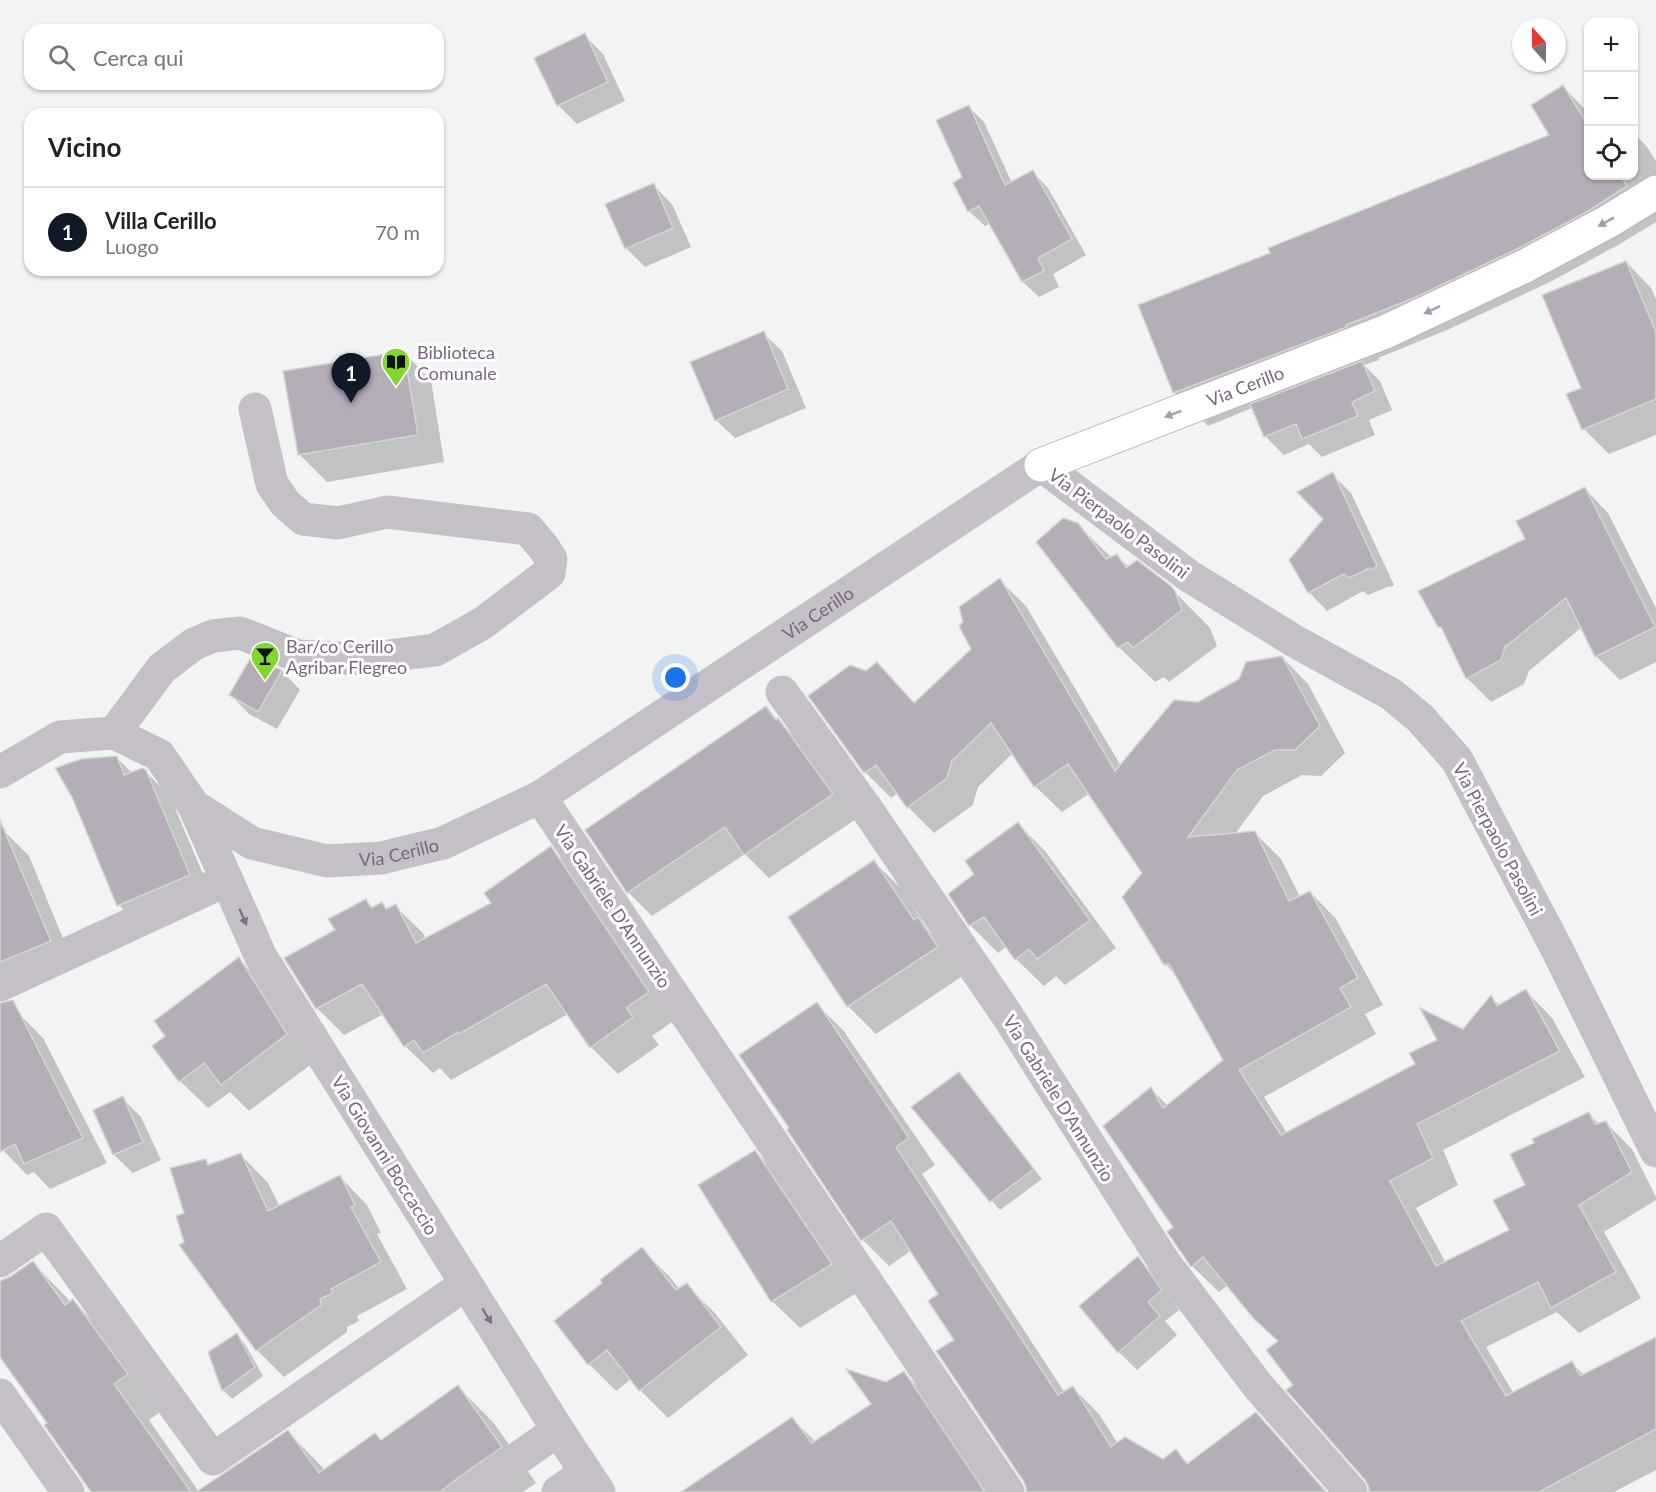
<!DOCTYPE html>
<html lang="it">
<head>
<meta charset="utf-8">
<style>
  body { margin:0; font-family:Lato,sans-serif; background:#f2f2f2; color:#222 }
  .controls { position:absolute; right:18px; top:18px; display:grid; overflow:hidden; border-radius:12px; box-shadow:0 2px 4px #0004 }
  .controls button { width:54px; height:54px; display:grid; place-items:center; padding:0; border:0; border-bottom:2px solid #e0e0e0; background:#fff; color:#222; font:30px sans-serif }
  .compass { position:absolute; left:1512px; top:18px; width:54px; height:54px; border-radius:50%; background:#fff; box-shadow:0 2px 4px #0004; rotate:339deg }
  .you { position:absolute; left:676px; top:678px; width:21px; height:21px; margin:-15px; border:4px solid #fff; border-radius:50%; background:#1a73e8; box-shadow:0 0 0 9px #1a73e833 }
  .badge { display:grid; place-items:center; width:39px; height:39px; border-radius:50%; background:#111827; color:#fff; font-size:20px; font-weight:700 }
  .pin { position:absolute; translate:-50% -50px; filter:drop-shadow(0 2px 3px #0008) }
  .pin::after { content:''; position:absolute; top:32px; width:21px; height:18px; background:inherit; clip-path:polygon(0 0,100% 0,50% 100%) }
  .list { margin:0; padding:0; list-style:none }
  h2 { display:flex; justify-content:space-between; align-items:center; height:78px; margin:0; padding:0 24px; font-size:26px }
  h2 small { font-size:20px; font-weight:400; color:#767676 }
  .list li { display:grid; grid-template-columns:39px 1fr auto; gap:18px; align-items:center; box-sizing:border-box; height:90px; padding:0 24px; border-top:2px solid #e0e0e0 }
  .list b { display:block; font-size:22px; white-space:nowrap }
  .list p { margin:0; font-size:20px; white-space:nowrap; color:#767676 }
  .list em { font-size:20px; font-style:normal; color:#767676 }
  .icon { flex:none; width:33px; height:33px; fill:none; stroke:currentColor; stroke-width:2; stroke-linecap:round; stroke-linejoin:round }
  .map { position:relative; flex:none; width:1656px; height:1492px; overflow:hidden }
  .search { position:absolute; background:#fff; box-shadow:0 2px 4px #0004; left:24px; top:24px; width:420px; height:66px; display:flex; align-items:center; gap:15px; box-sizing:border-box; padding:0 21px; border-radius:18px; color:#767676; font-size:22px }
  .panel { position:absolute; background:#fff; box-shadow:0 2px 4px #0004; left:24px; top:108px; width:420px; height:168px; border-radius:18px }
  .map>svg:first-child { display:block }
  .shadow { fill:#0003 }
  .building { fill:#b5aeb8; stroke:#d4d6d4; stroke-width:1.5 }
  .lines { fill:none; stroke-linecap:round; stroke-linejoin:round }
  .secondary-casing { stroke:#b9b3bb; stroke-width:35 }
  .street { stroke:#c5c0c7; stroke-width:33 }
  .secondary { stroke:#fff; stroke-width:33 }
  .oneway { fill:#a89bac }
  .oneway2 { fill:#816e87 }
  .labels { text-anchor:middle; dominant-baseline:central; stroke-width:6; stroke-linejoin:round; paint-order:stroke }
  .poi-label { font-size:18px; fill:#796580; stroke:#fff; text-anchor:start }
  .street-label { font-size:18px; fill:#796580; stroke:#fff }
</style>
</head>
<body>
<div class="map">
<svg width="1656" height="1492" viewBox="0 0 1656 1492">
  <rect width="100%" height="100%" fill="#f1f4f2"/>
  <g class="shadow">
    <polygon points="584,35 603,54 625,101 577,124 558,105 536,58"/>
    <polygon points="1563,87 1588,112 1588,176 1634,176 1634,133 1647,147 1656,161 1656,222 1618,245 1550,282 1447,330 1378,358 1379,360 1364,365 1380,381 1392,410 1369,420 1375,435 1322,457 1309,444 1284,455 1265,436 1252,408 1208,426 1175,393 1140,306 1272,253 1551,136"/>
    <polygon points="969,107 984,122 1012,183 1033,172 1048,188 1086,255 1053,274 1059,287 1039,297 1023,282 991,223 985,226 969,211 964,178"/>
    <polygon points="653,185 672,204 691,247 645,267 626,248"/>
    <polygon points="1626,262 1651,288 1656,299 1656,435 1609,454 1584,429 1583,389"/>
    <polygon points="763,333 782,351 806,408 735,438 716,420"/>
    <polygon points="403,352 431,380 444,462 327,482 299,454"/>
    <polygon points="1332,474 1351,493 1394,585 1391,587 1390,586 1368,595 1363,591 1327,611 1309,592 1325,518"/>
    <polygon points="1585,489 1608,513 1656,608 1656,662 1620,680 1596,656 1582,627 1529,671 1524,684 1491,702 1467,678 1446,633 1439,626 1527,540"/>
    <polygon points="1077,524 1112,558 1117,556 1129,567 1170,587 1210,628 1217,646 1169,682 1164,677 1155,682 1119,647"/>
    <polygon points="999,580 1026,606 1121,766 1199,704 1282,657 1308,684 1345,753 1321,776 1302,775 1263,796 1235,834 1255,833 1281,859 1300,897 1310,892 1336,919 1383,1005 1365,1014 1376,1034 1264,1097 1287,1133 1417,1065 1464,1030 1491,997 1500,1006 1526,991 1552,1018 1585,1077 1443,1150 1458,1185 1416,1208 1446,1263 1511,1230 1527,1186 1589,1114 1599,1124 1605,1122 1632,1149 1656,1197 1656,1200 1604,1232 1641,1298 1579,1333 1557,1312 1486,1347 1514,1394 1572,1363 1585,1376 1656,1338 1656,1470 1614,1492 1371,1492 1366,1479 1295,1385 1279,1342 1228,1285 1219,1292 1192,1266 1169,1232 1175,1228 1151,1089 1168,1106 1225,1060 1178,977 1165,964 1144,873 1090,793 1062,812 1035,786 1013,753 978,787 973,805 934,833 908,807 898,793 891,798 865,772 867,673 877,664 915,704 973,649"/>
    <polygon points="251,659 282,671 300,690 277,729 249,714 231,695"/>
    <polygon points="766,708 802,744 856,819 769,878 745,854 652,916 628,892"/>
    <polygon points="117,758 132,773 145,771 170,796 214,900 143,930 119,905"/>
    <polygon points="1018,824 1045,851 1116,948 1065,985 1056,976 1044,986 1016,959 1007,946 998,953 970,925 950,895 977,875"/>
    <polygon points="5,832 29,856 74,965 0,990 0,834"/>
    <polygon points="551,848 578,876 675,1020 652,1036 659,1045 618,1074 591,1047 568,1014 451,1080 440,1068 433,1073 405,1046 384,1014 344,1035 317,1008 337,931 366,900 373,908 381,904 388,910 395,906 423,933 426,940 493,903"/>
    <polygon points="874,862 902,889 928,930 945,946 964,975 876,1034 848,1006 790,917"/>
    <polygon points="239,959 266,987 314,1062 249,1111 230,1092 208,1108 180,1081 160,1054"/>
    <polygon points="816,1004 843,1030 935,1165 922,1174 1065,1393 1073,1388 1099,1414 1118,1444 1163,1461 1175,1451 1189,1464 1256,1414 1282,1441 1327,1492 1033,1492 956,1341 940,1294 912,1250 889,1266 863,1240"/>
    <polygon points="18,1013 43,1038 107,1163 50,1189 34,1172 27,1175 3,1150 0,1145 0,1023"/>
    <polygon points="967,1083 1042,1179 1000,1210 992,1201"/>
    <polygon points="122,1098 141,1117 161,1160 133,1173 114,1155 95,1110"/>
    <polygon points="755,1151 782,1179 858,1292 800,1328 772,1301"/>
    <polygon points="241,1155 268,1183 280,1207 340,1177 367,1205 381,1233 377,1234 407,1289 357,1316 359,1321 347,1327 347,1332 284,1377 257,1350 186,1242 186,1214 205,1160 210,1165"/>
    <polygon points="641,1249 669,1276 680,1290 686,1285 714,1312 748,1355 668,1418 640,1390 631,1379 616,1391 589,1364 604,1283"/>
    <polygon points="1138,1258 1156,1277 1179,1310 1165,1321 1177,1335 1137,1370 1119,1352"/>
    <polygon points="33,1263 71,1302 73,1301 108,1336 163,1410 149,1420 199,1492 288,1432 325,1470 382,1442 458,1387 493,1422 536,1483 523,1492 93,1492 49,1423 0,1354 0,1283"/>
    <polygon points="237,1335 245,1344 263,1376 232,1399 223,1390 210,1353"/>
    <polygon points="904,1373 931,1400 993,1492 684,1492 792,1419 816,1442 873,1405 886,1383"/>
  </g>
  <g class="building">
    <polygon points="585,33 608,82 557,106 534,58"/>
    <polygon points="1563,85 1588,125 1588,176 1620,176 1627,186 1585,213 1517,249 1414,298 1346,325 1347,327 1173,393 1138,305 1270,253 1268,248 1549,135 1531,105"/>
    <polygon points="969,105 1005,185 1033,170 1072,239 1038,258 1044,271 1022,282 979,206 968,212 953,183 962,177 936,120"/>
    <polygon points="654,183 673,228 625,249 605,204"/>
    <polygon points="1626,261 1656,332 1656,399 1582,430 1566,394 1581,388 1542,295"/>
    <polygon points="764,331 788,389 715,421 690,362"/>
    <polygon points="404,351 418,435 298,455 283,371"/>
    <polygon points="1362,361 1375,391 1352,402 1358,416 1302,439 1296,424 1264,437 1250,404"/>
    <polygon points="1333,472 1377,566 1372,570 1370,568 1349,578 1344,574 1308,593 1289,560 1323,519 1297,492"/>
    <polygon points="1585,487 1655,627 1595,657 1566,598 1505,647 1501,660 1466,679 1441,627 1438,627 1418,591 1525,539 1516,521"/>
    <polygon points="1063,518 1078,523 1106,559 1117,554 1126,568 1137,560 1171,586 1175,591 1182,610 1133,648 1128,642 1118,648 1036,542"/>
    <polygon points="1000,578 1115,771 1174,700 1198,702 1239,679 1246,662 1282,656 1320,726 1295,750 1275,750 1237,770 1188,837 1255,831 1289,901 1310,891 1358,978 1340,988 1351,1007 1239,1070 1281,1135 1415,1064 1409,1053 1437,1040 1420,1008 1463,1029 1491,995 1497,1006 1526,989 1560,1051 1417,1124 1433,1158 1390,1181 1436,1266 1509,1230 1493,1200 1525,1185 1510,1154 1534,1143 1532,1139 1589,1112 1595,1124 1606,1121 1632,1172 1579,1205 1616,1272 1551,1308 1538,1282 1461,1321 1506,1396 1572,1361 1580,1376 1656,1337 1656,1429 1539,1492 1369,1492 1369,1488 1365,1480 1286,1390 1293,1385 1266,1350 1278,1341 1254,1319 1203,1257 1191,1267 1167,1232 1173,1227 1103,1126 1151,1087 1163,1108 1223,1060 1169,964 1164,965 1122,897 1142,873 1068,764 1034,787 991,723 952,761 947,778 907,808 876,765 864,773 808,696 850,665 866,671 877,662 914,703 971,649 959,626 963,622 959,607"/>
    <polygon points="251,657 282,670 258,712 229,695"/>
    <polygon points="766,706 776,720 778,718 833,794 744,855 725,827 627,893 585,830"/>
    <polygon points="117,756 124,775 142,768 146,770 190,875 117,906 72,797 55,768 81,759"/>
    <polygon points="0,820 51,941 0,962"/>
    <polygon points="1018,822 1090,920 1037,959 1029,949 1015,960 984,917 969,926 948,894 974,874 965,861"/>
    <polygon points="551,846 649,992 626,1008 633,1017 590,1048 546,984 459,1034 458,1032 423,1053 414,1040 404,1047 362,984 316,1009 284,958 335,930 328,919 366,899 371,908 382,902 386,909 396,904 416,943 491,903 484,893"/>
    <polygon points="874,860 914,920 918,917 938,947 847,1007 788,917"/>
    <polygon points="239,957 287,1034 221,1085 204,1063 179,1082 152,1046 165,1036 154,1021"/>
    <polygon points="13,1000 83,1138 24,1164 15,1144 0,1152 0,1003"/>
    <polygon points="817,1002 909,1138 896,1147 1058,1395 1073,1386 1111,1447 1125,1437 1163,1459 1176,1449 1187,1464 1256,1412 1326,1492 1027,1492 1024,1482 936,1351 954,1340 928,1301 938,1294 891,1221 861,1241 787,1130 789,1128 739,1055"/>
    <polygon points="959,1072 1034,1169 990,1202 911,1107"/>
    <polygon points="123,1096 143,1142 113,1155 93,1110"/>
    <polygon points="755,1150 832,1264 771,1302 698,1185"/>
    <polygon points="241,1153 268,1211 340,1175 355,1205 351,1207 381,1262 331,1289 333,1293 320,1299 321,1305 256,1351 179,1245 184,1242 176,1216 184,1213 170,1168 206,1159 208,1165"/>
    <polygon points="642,1247 676,1290 687,1283 721,1327 639,1391 607,1350 588,1365 554,1321 602,1283 600,1280"/>
    <polygon points="1138,1256 1162,1290 1148,1302 1160,1316 1118,1353 1079,1306"/>
    <polygon points="33,1261 65,1305 73,1299 128,1374 114,1384 191,1492 91,1492 44,1425 47,1423 0,1357 0,1281 11,1276"/>
    <polygon points="237,1333 255,1367 222,1391 208,1352"/>
    <polygon points="846,1369 886,1382 904,1371 985,1492 681,1492 792,1417 812,1443 871,1404"/>
    <polygon points="458,1385 502,1447 459,1477 440,1492 196,1492 288,1430 319,1473 375,1433 381,1440"/>
  </g>
  <g class="lines">
    <g class="secondary-casing">
      <g id="secondary">
        <path id="s2" d="M1041 465 1385 332 1525 266 1609 221 1656 192"/>
      </g>
    </g>
    <g class="street">
      <polyline points="782,692 866,808 1007,1015 1164,1262 1258,1386 1351,1492"/>
      <polyline points="114,733 162,668 194,644 213,636 240,633 298,656 364,659 435,650 483,623 549,573 551,559 544,548 528,529 387,512 338,523 303,519 285,503 272,484 255,409"/>
      <path id="s1" d="M0 772 60 737 114 733 159 755 194 806 252 843 327 861 381 858 443 843 540 797 1041 465 1189 576 1296 642 1391 694 1420 718 1457 760 1558 951 1656 1151"/>
      <polyline points="540,797 1008,1492"/>
      <polyline points="194,806 261,957 558,1430 599,1492"/>
      <polyline points="0,985 227,880"/>
      <polyline points="0,1261 46,1229 213,1459 466,1284"/>
      <polyline points="0,1395 68,1492"/>
      <polyline points="470,1492 558,1430"/>
      <polyline points="558,1492 586,1472"/>
    </g>
    <use href="#secondary" class="secondary"/>
  </g>
  <defs><path id="oneway-solid" d="M-6-.8H1V-3.2L6.5 0L1 3.2V.8H-6Z" transform="scale(1.5)"/></defs>
  <g class="oneway">
    <use href="#oneway-solid" transform="translate(1606 222) rotate(151)"/>
    <use href="#oneway-solid" transform="translate(1432 310) rotate(155)"/>
    <use href="#oneway-solid" transform="translate(1173 414) rotate(159)"/>
  </g>
  <g class="oneway2">
    <use href="#oneway-solid" transform="translate(243 917) rotate(66)"/>
    <use href="#oneway-solid" transform="translate(487 1316) rotate(58)"/>
  </g>
  <defs>
    <g id="library-pin" transform="scale(1.5)"><path d="M0 17L-7.5 6A9.5 9.5 0 1 1 7.5 6Z" fill="#80d72e" stroke="#fff"/><path d="M-6-4Q-3-5.5-.7-3.5V5Q-3 3-6 4ZM6-4Q3-5.5 .7-3.5V5Q3 3 6 4Z" fill="#111"/></g>
    <g id="bar-pin" transform="scale(1.5)"><path d="M0 17L-7.5 6A9.5 9.5 0 1 1 7.5 6Z" fill="#80d72e" stroke="#fff"/><path d="M-6-5H6L.8 .8V4.5H3.5V6h-7V4.5H-.8V.8Z" fill="#111"/></g>
  </defs>
  <g fill-rule="evenodd">
    <use href="#library-pin" x="396" y="362"/>
    <use href="#bar-pin" x="265" y="656"/>
  </g>
  <g class="labels">
    <g class="poi-label">
      <text x="417" y="352">Biblioteca<tspan x="417" dy="21">Comunale</tspan></text>
      <text x="286" y="646">Bar/co Cerillo<tspan x="286" dy="21">Agribar Flegreo</tspan></text>
    </g>
    <g class="street-label">
      <text stroke="none"><textPath href="#s2" startOffset="219">Via Cerillo</textPath></text>
      <text transform="translate(1119 523) rotate(37)">Via Pierpaolo Pasolini</text>
      <text stroke="none"><textPath href="#s1" startOffset="940">Via Cerillo</textPath></text>
      <text transform="translate(1498 839) rotate(62)">Via Pierpaolo Pasolini</text>
      <text stroke="none"><textPath href="#s1" startOffset="454">Via Cerillo</textPath></text>
      <text transform="translate(613 906) rotate(56)">Via Gabriele D'Annunzio</text>
      <text transform="translate(1059 1098) rotate(58)">Via Gabriele D'Annunzio</text>
      <text transform="translate(385 1155) rotate(58)">Via Giovanni Boccaccio</text>
    </g>
  </g>
</svg>
<div class="controls">
<button>+</button>
<button>−</button>
<button><svg class="icon" aria-label="locate" viewBox="0 0 24 24"><circle cx="12" cy="12" r="6"/><path d="M12 2v4M12 18v4M2 12h4M18 12h4"/></svg></button>
</div>
<svg class="compass" viewBox="-18 -18 36 36"><path d="M0-13l5 13h-10z" fill="#e53935"/><path d="M0 13l5-13h-10z" fill="#767676"/></svg>
<div class="you"></div>
<div class="pin badge" style="left:351px;top:403px">1</div>
<div class="search"><svg class="icon" aria-label="search" viewBox="0 0 24 24"><circle cx="10" cy="10" r="6"/><path d="M15 15l6 6"/></svg>Cerca qui</div>
<section class="panel">
<h2>Vicino<small></small></h2>
<ul class="list">
<li><span class="badge">1</span><div><b>Villa Cerillo</b><p>Luogo</p></div><em>70 m</em></li>
</ul>
</section>
</div>
</body>
</html>
